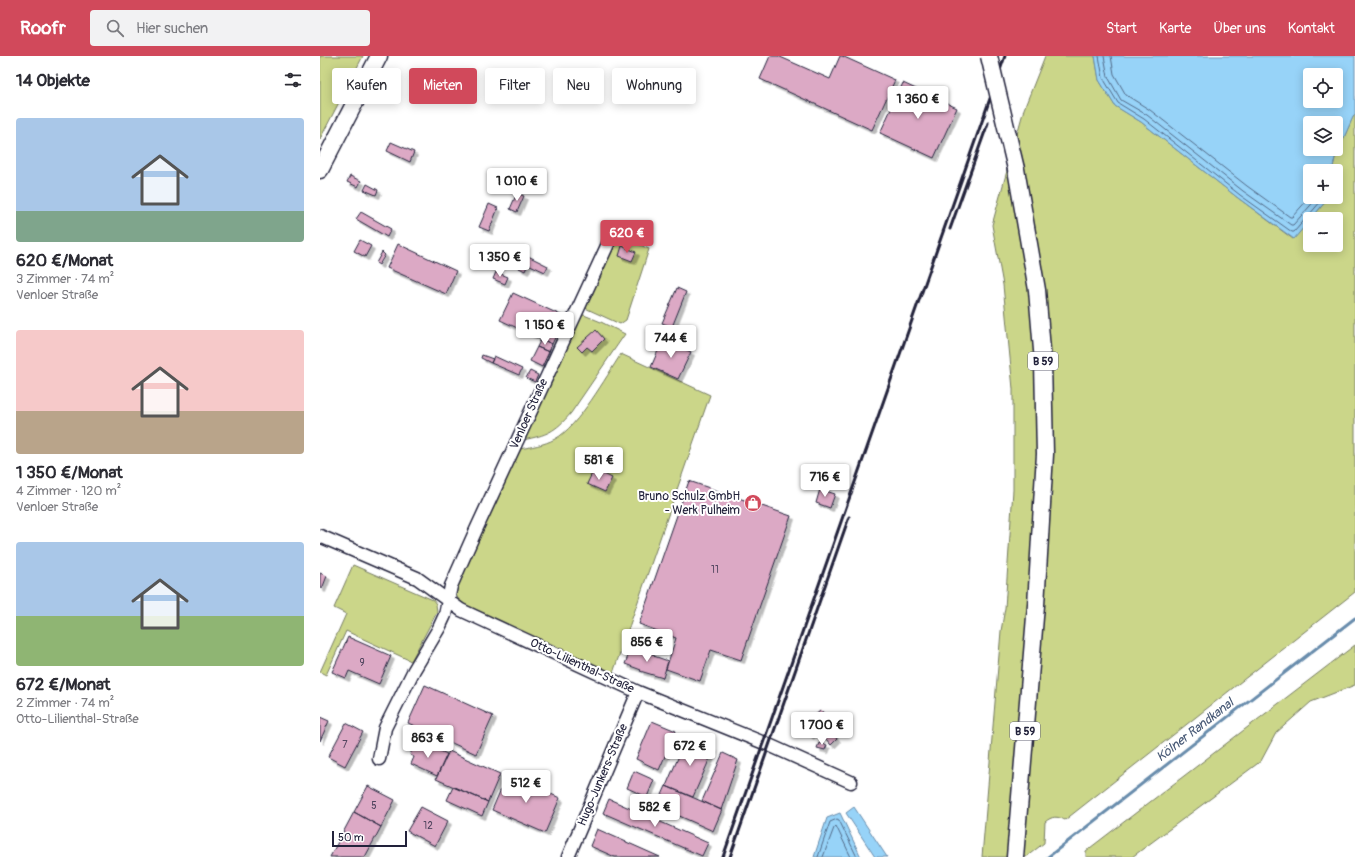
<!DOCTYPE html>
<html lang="de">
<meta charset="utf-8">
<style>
body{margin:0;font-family:Pangolin,sans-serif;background:#f2f2f3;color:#2b2b33;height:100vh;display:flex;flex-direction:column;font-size:15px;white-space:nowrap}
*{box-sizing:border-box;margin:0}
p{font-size:13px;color:#7c7c81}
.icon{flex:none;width:22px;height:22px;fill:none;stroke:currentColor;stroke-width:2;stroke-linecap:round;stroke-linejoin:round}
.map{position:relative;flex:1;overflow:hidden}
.drawer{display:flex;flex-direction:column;background:#fff;width:320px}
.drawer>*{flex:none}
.guide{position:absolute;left:12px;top:12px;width:380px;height:36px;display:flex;gap:8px}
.fabs{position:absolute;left:983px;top:12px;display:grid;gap:8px}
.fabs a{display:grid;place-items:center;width:40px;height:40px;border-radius:4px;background:#fff;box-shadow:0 2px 10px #0003;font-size:20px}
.scale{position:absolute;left:12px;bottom:10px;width:75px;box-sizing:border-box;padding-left:4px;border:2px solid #22223b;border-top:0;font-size:11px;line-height:14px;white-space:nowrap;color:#22223b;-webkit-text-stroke:3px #fff;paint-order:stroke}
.price{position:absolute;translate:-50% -34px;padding:0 9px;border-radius:4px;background:#fff;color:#222;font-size:13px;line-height:26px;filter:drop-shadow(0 1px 2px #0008)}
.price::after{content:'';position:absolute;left:50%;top:24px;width:12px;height:9px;margin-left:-6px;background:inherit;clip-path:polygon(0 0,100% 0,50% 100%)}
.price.on{background:#d1495b;color:#fff}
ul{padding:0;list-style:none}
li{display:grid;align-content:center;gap:8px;height:212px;padding:0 16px}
li span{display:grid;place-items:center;height:124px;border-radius:4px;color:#555}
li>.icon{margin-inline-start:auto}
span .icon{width:72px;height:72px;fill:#fffc;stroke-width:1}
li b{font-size:17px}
h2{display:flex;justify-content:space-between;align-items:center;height:48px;padding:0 16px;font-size:17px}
.pill{padding:0 14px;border-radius:4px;background:#fff;box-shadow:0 2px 10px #0003;font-size:14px;line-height:36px}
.pill.on{background:#d1495b;color:#fff}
header{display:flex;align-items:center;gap:24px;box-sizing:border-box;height:56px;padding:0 20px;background:#d1495b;color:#fff}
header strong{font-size:19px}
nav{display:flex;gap:22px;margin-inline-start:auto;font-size:14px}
.search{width:280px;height:36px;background:#f2f2f3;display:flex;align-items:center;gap:10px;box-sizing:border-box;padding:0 14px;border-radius:4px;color:#7c7c81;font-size:15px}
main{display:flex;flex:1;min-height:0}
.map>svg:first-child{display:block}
</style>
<header>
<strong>Roofr</strong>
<div class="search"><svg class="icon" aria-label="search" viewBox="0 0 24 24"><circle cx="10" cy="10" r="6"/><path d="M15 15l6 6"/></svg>Hier suchen</div>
<nav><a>Start</a><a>Karte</a><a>Über uns</a><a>Kontakt</a></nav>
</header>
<main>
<section class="drawer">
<h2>14 Objekte<svg class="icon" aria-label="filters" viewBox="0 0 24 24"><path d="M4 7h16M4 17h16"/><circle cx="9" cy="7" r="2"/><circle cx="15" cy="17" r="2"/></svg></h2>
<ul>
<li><span style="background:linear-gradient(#a9c7e8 75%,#7fa58c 0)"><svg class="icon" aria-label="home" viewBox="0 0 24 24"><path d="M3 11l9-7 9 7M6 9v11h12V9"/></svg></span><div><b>620 €/Monat</b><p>3 Zimmer · 74 m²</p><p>Venloer Straße</p></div></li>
<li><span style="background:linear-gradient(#f6c9c9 65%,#b9a48a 0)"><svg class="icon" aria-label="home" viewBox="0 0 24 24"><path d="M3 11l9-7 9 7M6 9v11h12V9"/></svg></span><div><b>1 350 €/Monat</b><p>4 Zimmer · 120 m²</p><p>Venloer Straße</p></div></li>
<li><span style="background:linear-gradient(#a9c7e8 60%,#8fb573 0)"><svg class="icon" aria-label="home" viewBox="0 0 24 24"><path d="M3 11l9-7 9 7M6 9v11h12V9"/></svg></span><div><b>672 €/Monat</b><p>2 Zimmer · 74 m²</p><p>Otto-Lilienthal-Straße</p></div></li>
</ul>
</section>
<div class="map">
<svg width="1035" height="801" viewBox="0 0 1035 801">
<defs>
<filter id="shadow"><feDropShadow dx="3.5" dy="3.5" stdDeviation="0" flood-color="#0004"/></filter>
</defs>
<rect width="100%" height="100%" fill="#fff"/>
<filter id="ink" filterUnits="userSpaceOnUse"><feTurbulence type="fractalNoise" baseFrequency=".025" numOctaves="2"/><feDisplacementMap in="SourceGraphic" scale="8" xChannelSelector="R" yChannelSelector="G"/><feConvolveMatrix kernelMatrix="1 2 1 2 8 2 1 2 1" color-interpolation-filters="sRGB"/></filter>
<g filter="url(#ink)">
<path fill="#cbd689" stroke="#767c62" d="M0 0H43L0 83Z
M725 0H775L779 24 795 50 821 66 918 142 973 183 990 164V189H1016V163H991L1006 145 1007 141H1016V115H1012L1015 102 1033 61 1035 59V536L745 764C737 760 732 760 725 766L724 787 706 801H662L681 575 685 552 693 434V333L683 229 672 169 704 53Z
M296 178 329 193 306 264 300 268 265 252Z
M264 259 281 266 305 278 251 357C235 376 227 379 203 384L261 260Z
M301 298 390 339 293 617 151 554 140 546 135 537 199 393C211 391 224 389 235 383 258 371 286 321 301 298Z
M33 509 113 544 116 548 117 556 91 605 26 575 6 619 0 616 26 558 14 552Z
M1035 589V629L991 646 956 677 941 705 812 801H766V795Z"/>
<path fill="#97d3f8" stroke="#688cac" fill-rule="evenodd" d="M775 0H1035V59L1033 61 1015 102 1012 115H990V141H1007L1006 145 974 183 918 142 821 66 795 50 779 24ZM990 19H1016V45H990ZM990 67H1016V93H990Z
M534 751 567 801H555L526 757Z
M520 757 541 801H494L507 762Z"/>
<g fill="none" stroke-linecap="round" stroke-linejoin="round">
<path stroke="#516987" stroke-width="1" d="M779 0 783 22 798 47 824 63 920 139 972 176H974L1002 144 1003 141
M784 0 788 21 801 44 827 59 923 135 971 169H973L998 141
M791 0 794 18 806 39 830 54 927 130 970 161H972L990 141
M498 801 510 766 517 763 519 764 537 801
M503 801 514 772 516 770 517 772 531 801"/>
<path stroke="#688cac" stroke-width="3" d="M728 801 1035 562"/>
</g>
<path fill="#dca9c5" stroke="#22223b" filter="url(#shadow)" d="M450 0H458L510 23 520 0H522L575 24 552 74 440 23Z
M583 27 637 52 614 102 560 77Z
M71 86 94 96 90 106 67 95Z
M30 120 41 125 38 131 27 126Z
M47 128 58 134 56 139 44 134Z
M197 137 204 140 197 156 190 153Z
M169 148 178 152 169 175 159 171Z
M41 156 71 173 67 181 36 163Z
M40 184 51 190 45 201 34 195Z
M78 188 136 215 126 238 67 212Z
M302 190 316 196 312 205 299 200Z
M196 194 228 210 225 216 193 201Z
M62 196 65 199 59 209 56 207Z
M202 205 208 208 205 215 199 212Z
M176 216 188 221 185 228 173 223Z
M357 232 366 236 352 271 342 267Z
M193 237 245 261 232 288 180 264Z
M276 274 284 283 272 295 267 291 262 296 257 291Z
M221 283 232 288 229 296 217 291Z
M343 283 371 296 358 323 331 311Z
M217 291 229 296 222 311 210 305Z
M162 299 173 303 171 307 161 302Z
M174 300 202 313 199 319 171 307Z
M210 315 218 319 215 326 206 322Z
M274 413 292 422 285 436 267 428Z
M369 425 471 460 421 604 391 594 380 625 346 613 356 582 319 568Z
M500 433 515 438 510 452 496 447Z
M0 517 7 520 2 533 0 532Z
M28 581 71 600 59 628 29 615 26 622 12 616Z
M311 592 326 597 327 596 335 599 334 600 348 605 343 622 320 615 321 614 305 608Z
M105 629 173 660 156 698 88 667Z
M501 654 509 664 490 680 482 671Z
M0 661 9 665 0 685Z
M332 665 356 675 339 714 316 703Z
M26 667 43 676 25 710 8 701Z
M507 668 517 683 511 689 499 675Z
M367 681 394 693 373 741 346 730Z
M101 686 127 698 117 720 91 708 94 701 90 699 93 691 98 693Z
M499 687 507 689 505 694 497 692Z
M129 695 180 718 168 746 116 723Z
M403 697 418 704 401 754 382 745Z
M314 715 334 724 327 741 307 732Z
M187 719 240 742 225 777 172 754Z
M48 730 75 744 61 771 34 756Z
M346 730 402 754 393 775 337 750Z
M133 731 168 746 162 760 127 744Z
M289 743 388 787 382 800 283 757Z
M101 751 128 765 115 790 87 775Z
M34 756 61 771 45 801H10Z
M277 773 340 801H295L270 790Z"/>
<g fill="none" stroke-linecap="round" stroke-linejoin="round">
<g stroke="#22223b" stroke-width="15">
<path id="minor" d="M0 480 97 522 141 554 318 636 449 689 531 726
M59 703 65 672 94 614 119 572 125 559 131 530 155 476 294 175
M248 801 318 636"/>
</g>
<g stroke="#22223b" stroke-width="19">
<path id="major" d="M0 114 59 0
M695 801 716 549 725 398 723 306 717 234 696 113"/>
</g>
<use href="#minor" stroke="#fff" stroke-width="12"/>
<use href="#major" stroke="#fff" stroke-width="16"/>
<path stroke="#22223b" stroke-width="3" d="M630 173 668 67
M403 801 685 0
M410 801 529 461"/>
<g stroke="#22223b" stroke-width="19" stroke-linecap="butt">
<path id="major-bridge" d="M669 0 696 113"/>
</g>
<use href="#major-bridge" stroke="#fff" stroke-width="16"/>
</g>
</g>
<defs>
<g id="shop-disc" transform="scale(0.9)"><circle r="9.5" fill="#d1495b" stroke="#fff"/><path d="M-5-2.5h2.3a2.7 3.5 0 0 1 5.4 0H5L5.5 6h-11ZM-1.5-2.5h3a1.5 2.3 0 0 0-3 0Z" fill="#fff"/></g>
</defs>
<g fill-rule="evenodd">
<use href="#shop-disc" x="433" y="447"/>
</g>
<g text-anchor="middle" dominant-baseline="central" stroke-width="4" stroke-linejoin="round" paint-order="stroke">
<g font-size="10" fill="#50445e">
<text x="395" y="514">11</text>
<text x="42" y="607">9</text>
<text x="25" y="689">7</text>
<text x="54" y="750">5</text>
<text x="108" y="770">12</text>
</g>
<g fill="#fff" stroke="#646476" stroke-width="1">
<rect x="708" y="296" width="30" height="18" rx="3"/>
<rect x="690" y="666" width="30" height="18" rx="3"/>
</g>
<g font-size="11" font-weight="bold" fill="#22223b">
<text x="723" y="305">B 59</text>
<text x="705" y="675">B 59</text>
</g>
<g font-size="12" fill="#22223b" stroke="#fff">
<text transform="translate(209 358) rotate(-66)">Venloer Straße</text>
<text transform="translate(262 610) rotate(25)">Otto-Lilienthal-Straße</text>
<text transform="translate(283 719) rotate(-67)">Hugo-Junkers-Straße</text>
</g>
<g font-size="12" fill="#22223b" stroke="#fff" text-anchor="end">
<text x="420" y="440">Bruno Schulz GmbH<tspan x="420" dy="14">- Werk Pulheim</tspan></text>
</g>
<g font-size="13" font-style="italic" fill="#455774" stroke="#fff">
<text transform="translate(875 674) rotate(-38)">Kölner Randkanal</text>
</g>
</g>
</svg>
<div class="fabs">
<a><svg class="icon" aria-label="locate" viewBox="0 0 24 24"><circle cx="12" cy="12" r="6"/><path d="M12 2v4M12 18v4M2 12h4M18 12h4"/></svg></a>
<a><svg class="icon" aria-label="layers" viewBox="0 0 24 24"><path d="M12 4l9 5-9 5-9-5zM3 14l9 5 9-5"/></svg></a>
<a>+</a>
<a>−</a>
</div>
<div class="scale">50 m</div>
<b class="price" style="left:598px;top:64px">1 360 €</b>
<b class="price" style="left:197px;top:146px">1 010 €</b>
<b class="price on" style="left:307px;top:198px">620 €</b>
<b class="price" style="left:180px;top:222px">1 350 €</b>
<b class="price" style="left:225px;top:290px">1 150 €</b>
<b class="price" style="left:351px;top:303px">744 €</b>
<b class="price" style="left:279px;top:425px">581 €</b>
<b class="price" style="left:505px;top:442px">716 €</b>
<b class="price" style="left:327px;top:607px">856 €</b>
<b class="price" style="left:502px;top:690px">1 700 €</b>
<b class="price" style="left:108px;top:703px">863 €</b>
<b class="price" style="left:370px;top:711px">672 €</b>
<b class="price" style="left:206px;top:748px">512 €</b>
<b class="price" style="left:335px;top:772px">582 €</b>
<div class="guide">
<a class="pill">Kaufen</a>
<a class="pill on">Mieten</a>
<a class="pill">Filter</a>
<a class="pill">Neu</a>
<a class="pill">Wohnung</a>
</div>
</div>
</main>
